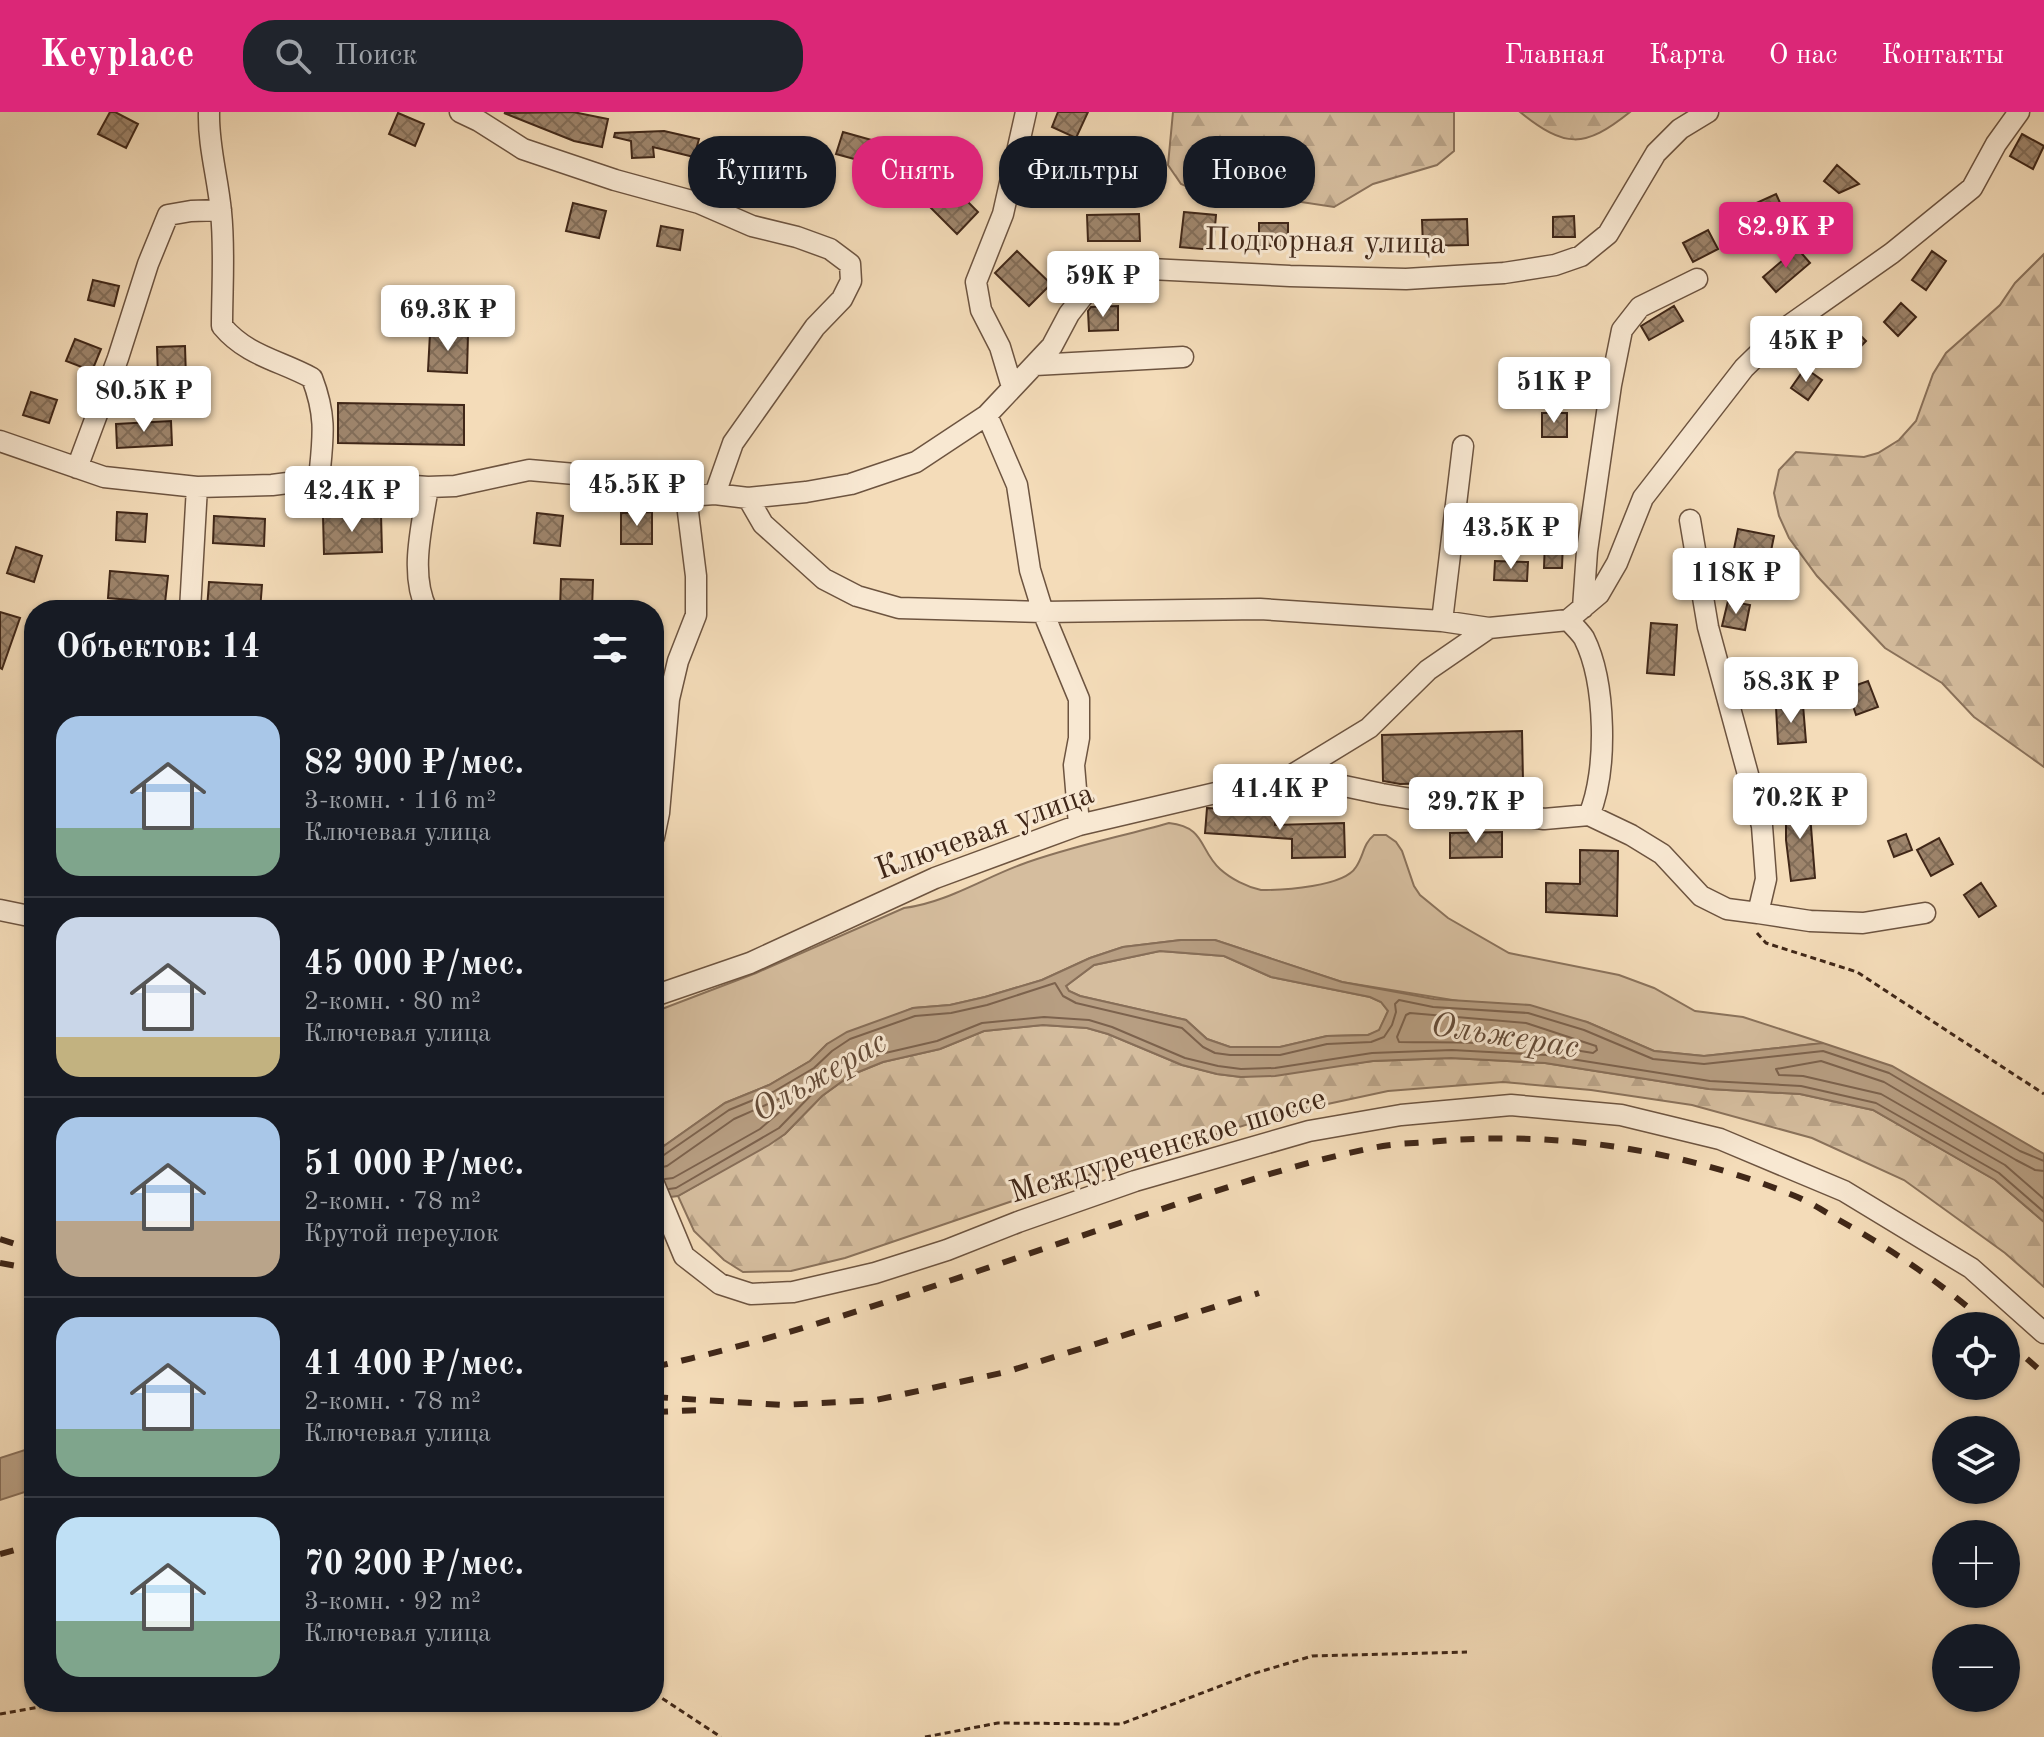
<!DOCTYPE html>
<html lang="ru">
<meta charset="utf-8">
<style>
body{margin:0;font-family:"Old Standard TT",serif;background:#20242c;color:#f1f3f6;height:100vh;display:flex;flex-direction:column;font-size:30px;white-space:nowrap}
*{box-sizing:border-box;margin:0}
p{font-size:26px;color:#9ea1a6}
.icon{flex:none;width:44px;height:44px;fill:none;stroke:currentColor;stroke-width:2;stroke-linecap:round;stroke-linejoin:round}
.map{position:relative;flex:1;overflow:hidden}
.details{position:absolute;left:24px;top:488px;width:640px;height:1112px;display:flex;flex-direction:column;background:#171b24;border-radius:32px;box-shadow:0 2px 6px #0004}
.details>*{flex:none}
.top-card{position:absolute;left:688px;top:24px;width:760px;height:72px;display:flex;gap:16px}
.buttons{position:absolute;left:1932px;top:1200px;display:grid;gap:16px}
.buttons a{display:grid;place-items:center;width:88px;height:88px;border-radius:50%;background:#171b24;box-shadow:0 2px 6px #0004;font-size:40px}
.price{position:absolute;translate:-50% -68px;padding:0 18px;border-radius:8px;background:#fff;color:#222;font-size:26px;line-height:52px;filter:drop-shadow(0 2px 4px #0008)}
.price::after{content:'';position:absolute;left:50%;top:48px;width:24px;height:18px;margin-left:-12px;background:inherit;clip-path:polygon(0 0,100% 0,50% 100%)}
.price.on{background:#db2777;color:#fff}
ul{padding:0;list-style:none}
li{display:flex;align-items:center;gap:24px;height:200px;padding:0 32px}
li+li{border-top:2px solid #363941}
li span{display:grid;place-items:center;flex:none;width:224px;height:160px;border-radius:24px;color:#555}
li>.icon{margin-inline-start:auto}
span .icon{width:96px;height:96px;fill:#fffc;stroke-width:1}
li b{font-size:34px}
h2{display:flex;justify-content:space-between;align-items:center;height:96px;padding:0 32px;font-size:34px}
.tag{padding:0 28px;border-radius:32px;background:#171b24;box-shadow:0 2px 6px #0004;font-size:28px;line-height:72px}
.tag.on{background:#db2777;color:#fff}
header{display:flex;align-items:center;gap:48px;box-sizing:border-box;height:112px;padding:0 40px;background:#db2777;color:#fff}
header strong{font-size:38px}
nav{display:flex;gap:44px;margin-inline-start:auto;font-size:28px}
.search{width:560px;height:72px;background:#20242c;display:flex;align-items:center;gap:20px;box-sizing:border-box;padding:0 28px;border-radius:32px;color:#9ea1a6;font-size:30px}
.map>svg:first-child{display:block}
</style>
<header>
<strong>Keyplace</strong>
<div class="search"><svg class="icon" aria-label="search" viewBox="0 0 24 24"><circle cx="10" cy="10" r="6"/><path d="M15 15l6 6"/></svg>Поиск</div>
<nav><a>Главная</a><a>Карта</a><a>О нас</a><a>Контакты</a></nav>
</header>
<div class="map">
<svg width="2044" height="1625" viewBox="0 0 2044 1625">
<defs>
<pattern id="forest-firs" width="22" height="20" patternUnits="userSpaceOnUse" patternTransform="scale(2)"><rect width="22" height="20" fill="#d5bd9e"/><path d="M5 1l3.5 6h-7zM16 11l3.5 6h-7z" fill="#b8a287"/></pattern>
<pattern id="building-cross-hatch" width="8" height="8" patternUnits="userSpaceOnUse" patternTransform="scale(2)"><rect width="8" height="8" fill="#9e856c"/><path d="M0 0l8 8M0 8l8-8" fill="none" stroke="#826d58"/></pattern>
</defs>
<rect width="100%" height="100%" fill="#f4dcb9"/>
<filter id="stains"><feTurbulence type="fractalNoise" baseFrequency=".0025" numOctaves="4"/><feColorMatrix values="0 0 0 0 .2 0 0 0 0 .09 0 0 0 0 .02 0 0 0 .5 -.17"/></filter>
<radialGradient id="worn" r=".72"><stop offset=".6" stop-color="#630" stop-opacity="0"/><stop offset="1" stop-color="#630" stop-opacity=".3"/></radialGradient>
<path fill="#d5bd9e" stroke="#8a725b" stroke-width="2" d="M1169 711C1206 715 1199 738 1220 757 1231 767 1247 775 1261 778 1283 778 1344 775 1356 755 1364 743 1363 732 1374 723H1386L1396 730 1402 739 1414 774 1420 783 1448 806 1509 841 1619 863 1654 876 1695 899 1743 905 1823 931 1704 944 1654 939 1587 910 1342 870 1215 828H1181L1123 835 1090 846 1042 868 985 885 950 893 913 896 827 932 810 949 769 973 725 991 664 1034 654 1007V900L756 861 904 796C945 791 982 767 1020 753 1068 735 1120 725 1169 711Z
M1160 839 1224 844 1271 865 1370 885 1381 890 1388 899 1379 919 1368 923 1327 924 1280 935H1230L1207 927 1186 908 1080 884 1069 879 1066 874 1094 853Z"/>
<path fill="url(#forest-firs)" stroke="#8a725b" stroke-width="2" d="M1173 0H1454V39L1437 53 1373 72 1334 95 1269 85 1202 81 1181 72 1168 53Z
M1520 0H1630C1584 37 1565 36 1520 0Z
M2044 142V655L1974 605 1942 571 1885 536 1817 464 1789 426 1779 404 1774 381 1779 358 1796 340 1864 345 1878 341 1899 328 1916 309 1933 262 1946 241 2000 193 2015 171Z
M1043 913 1087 916 1108 922 1182 953 1217 962 1241 965 1373 949 1451 946 1545 951 1709 977 1800 982 1873 998 1995 1068 2044 1110V1175L2005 1141 1904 1068 1812 1026 1692 993 1591 978 1503 970 1388 979 1281 1002 1130 1049 845 1146 791 1159 743 1160 724 1148 694 1119 678 1084 785 1022 822 984 851 963 883 950 940 937 984 919Z"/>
<path fill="#b79e82" stroke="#876e58" stroke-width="2" fill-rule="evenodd" d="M1181 828H1215L1342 870 1434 887 1530 893 1587 910 1654 939 1704 944 1823 931 1892 954 2044 1042V1110L1995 1068 1873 998 1800 982 1709 977 1545 951 1451 946 1373 949 1275 964 1241 965 1217 962 1182 953 1108 922 1087 916 1043 913 984 919 940 937 883 950 851 963 822 984 785 1022 769 1033 678 1084 654 1087V1041L725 991 769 973 810 949 827 932 847 920 913 896 950 893 985 885 1042 868 1090 846 1123 835ZM1160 839 1224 844 1271 865 1370 885 1381 890 1388 899 1379 918 1368 923 1327 924 1280 935H1230L1207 927 1186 908 1080 884 1069 879 1066 874 1094 853Z
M34 1335V1377L0 1388V1346Z"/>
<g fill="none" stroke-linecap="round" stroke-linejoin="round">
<path stroke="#7c624d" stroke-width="2" d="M1410 901 1526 911 1596 934 1597 938 1593 941C1527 929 1466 931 1399 930L1397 925 1406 903Z
M654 1047 661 1045 729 998 773 980 814 956 832 939 850 927 915 904 951 901 987 893 1055 871 1063 884 1076 891 1182 916 1203 935 1215 941 1230 943H1280L1327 932 1371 930 1384 925 1392 913 1396 900 1395 892 1399 888 1433 895 1528 901 1584 918 1653 947 1704 952 1823 939 1889 961 2020 1039 2044 1049
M654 1057 667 1054 734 1007 786 984 790 986V991L760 1017 673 1066 665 1067
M2044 1059 2035 1058 2016 1048 1884 970 1821 949 1776 957 1779 963 1803 964 1881 982 2005 1053 2044 1087
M669 1077 676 1076 779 1016 816 978 848 956 881 942 937 929 982 911 1044 905 1089 908 1112 915 1185 946 1218 954 1241 957 1275 956 1372 941 1452 938 1546 943 1710 969 1801 974 1876 991 1999 1061 2044 1100"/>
</g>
<path fill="url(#building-cross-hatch)" stroke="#402718" stroke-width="2" d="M110 0H115L138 12 126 36 98 22Z
M573 0 608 7 602 35 574 29 504 1Z
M1058 0H1088L1076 26 1052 15Z
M398 1 424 12 415 34 389 22Z
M664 19 699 27 694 45 653 35 654 45 632 46 631 29 614 25 615 21Z
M843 20 875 29 869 51 836 42Z
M2022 22 2044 34 2033 57 2010 44Z
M727 42 814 60 808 84 722 64Z
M1044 44 1070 58 1059 78 1033 64Z
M1837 53 1859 72 1839 81 1824 69Z
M952 74 978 100 957 122 930 95Z
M1776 82 1787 106 1764 116 1752 93Z
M573 91 606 99 599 126 566 119Z
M1184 100 1216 103 1213 138 1180 135Z
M1139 102 1140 129H1088L1087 103Z
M1574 104 1575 125H1553V105Z
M1467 107 1468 133 1423 134 1422 108Z
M1259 111H1288V134H1259Z
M661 114 683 118 680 138 657 134Z
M1708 118 1718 137 1693 150 1683 131Z
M1797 136 1810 151 1776 180 1763 165Z
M1017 139 1051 172 1029 194 995 161Z
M1932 139 1946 149 1926 178 1912 168Z
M93 168 119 174 114 194 88 188Z
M1901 191 1916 205 1898 224 1884 210Z
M1118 194V218L1089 219 1088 199 1091 195Z
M1674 194 1683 209 1649 228 1641 214Z
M1848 211 1866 229 1844 252 1825 235Z
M430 221 468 222 467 261 428 259Z
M75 227 101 237 92 259 66 249Z
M185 234 186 266H158L157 235Z
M1805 256 1822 268 1808 288 1791 276Z
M31 280 57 288 49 311 23 303Z
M338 291 464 293V333L338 331Z
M1542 301H1567V325H1542Z
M171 309 172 333 117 336 116 312Z
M117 400 147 402 145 430 116 428Z
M652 400V432H621V401Z
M537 401 563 404 560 434 534 431Z
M381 402 382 440 324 442 323 404Z
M214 404 265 407 264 434 213 431Z
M1738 417 1774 424 1770 444 1734 437Z
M1545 428H1563L1562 456H1544Z
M16 435 42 444 34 470 7 461Z
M1495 449 1528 450 1527 469 1494 468Z
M110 459 168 464 165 491 108 486Z
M561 467 593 468 592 498H560Z
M209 470 262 473 260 498 207 497Z
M1728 489 1750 493 1745 518 1722 514Z
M0 500 20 506 2 557 0 556Z
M1651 511 1677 513 1674 563 1647 561Z
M1868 569 1878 595 1856 603 1850 585 1851 575Z
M1803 593 1806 630 1778 632 1776 595Z
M1522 619 1523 669 1400 672 1383 669 1382 623Z
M1786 689H1809L1815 766 1791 769 1786 728Z
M1207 696 1276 700 1275 713 1344 711 1345 745 1292 746V727L1205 721Z
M1502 720V745L1450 746V721Z
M1906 722 1912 738 1894 745 1888 729Z
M1939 726 1953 752 1931 764 1917 738Z
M1580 738 1618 739 1617 804 1546 800V771L1580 772Z
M1981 771 1996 794 1979 805 1964 783Z"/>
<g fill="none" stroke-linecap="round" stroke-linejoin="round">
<g stroke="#6d5440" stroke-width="23">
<path id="minor" d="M209 0C208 34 218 66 221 100 225 138 222 176 222 214 247 244 279 248 312 266 327 305 323 326 319 367
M460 0 479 9 523 37 615 68 699 91 752 114 797 125 830 137 850 152 851 169 842 187 815 215 733 331 715 382
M1035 253 1183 245
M1012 275 1000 235 981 198 976 170 1003 102 1026 0
M987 303 1017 373 1030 458 1043 500 1079 587V626L1074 653 1079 713
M0 329 104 365 197 375 272 373 319 367 428 375 455 374 529 358 575 362 686 384 696 464V503L678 549 669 587 659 701 654 725
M77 356 118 246 148 152 168 103 191 99 221 98
M686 384 715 382 748 386 806 380 851 372 916 350 987 303 1052 234 1069 202 1090 175 1108 163 1150 157 1290 164 1406 167 1504 161 1555 153 1581 144 1608 122 1656 41 1680 17 1708 0
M748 386 763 412 824 467 857 484 899 496 1043 500 1260 497 1442 509 1489 516
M1583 496 1587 439 1611 273 1622 218 1640 195 1697 167
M190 498 197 375
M427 498C409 462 422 414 428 375
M1568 508C1573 513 1580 520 1584 526 1606 570 1608 659 1589 703
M1442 509 1463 334
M1727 585 1839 578
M1292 663 1382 682 1489 700 1544 707 1589 703 1631 723 1662 742 1701 784 1727 797 1758 801 1766 767 1762 714 1708 515 1690 408
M0 798 34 805
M1758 801 1810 809 1863 811 1925 801
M654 884 750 851 935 766 1079 713 1292 663 1369 616 1428 558 1489 516 1568 508 1599 482 1617 451 1643 386 1744 256 1784 217 1892 141 1972 76 1996 32 2019 0
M654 1072 684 1144 720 1172 751 1182 793 1180 875 1161 947 1138 1018 1110 1135 1069 1309 1019 1401 1003 1511 993 1621 1003 1720 1027 1844 1079 1971 1156 2044 1221"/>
</g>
<path stroke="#402718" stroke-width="3" stroke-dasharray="6 4" stroke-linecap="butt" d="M1757 821 1766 831 1857 860 2044 982
M654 1581 721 1625
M0 1602 67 1590
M925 1625 998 1611 1121 1612 1249 1563 1312 1544 1467 1540"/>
<use href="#minor" stroke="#f8e8d2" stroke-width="20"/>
<path stroke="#402718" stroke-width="6" stroke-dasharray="14 14" stroke-linecap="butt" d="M0 1127 34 1138
M0 1151 34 1157
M2006 1228 2044 1262
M654 1255C821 1218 982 1156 1144 1103 1222 1077 1301 1049 1383 1034 1401 1031 1421 1031 1440 1029 1560 1019 1683 1038 1795 1084 1810 1090 1825 1100 1839 1108 1893 1138 1944 1173 1990 1214
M654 1285 782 1293 876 1288 1006 1260 1259 1181
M654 1300 702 1298
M0 1442 34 1433"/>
</g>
<g text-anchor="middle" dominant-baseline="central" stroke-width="6" stroke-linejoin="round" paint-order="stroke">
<g font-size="32" fill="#402718" stroke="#f8e8d2">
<text transform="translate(1325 131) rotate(1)">Подгорная улица</text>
<text transform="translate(985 721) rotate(-20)">Ключевая улица</text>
<text transform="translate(1168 1035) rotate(-17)">Междуреченское шоссе</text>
</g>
<g font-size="34" font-style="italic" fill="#644b38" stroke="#f8e8d2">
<text transform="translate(1505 925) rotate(9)">Ольжерас</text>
<text transform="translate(820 965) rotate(-30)">Ольжерас</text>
</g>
</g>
<rect width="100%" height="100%" filter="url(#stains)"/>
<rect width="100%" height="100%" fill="url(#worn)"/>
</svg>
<div class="buttons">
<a><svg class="icon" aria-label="locate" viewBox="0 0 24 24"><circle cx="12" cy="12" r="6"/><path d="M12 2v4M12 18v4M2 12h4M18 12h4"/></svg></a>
<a><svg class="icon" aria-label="layers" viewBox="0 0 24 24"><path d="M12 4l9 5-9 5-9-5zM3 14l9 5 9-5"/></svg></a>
<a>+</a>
<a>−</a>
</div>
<b class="price on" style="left:1786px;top:158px">82.9K ₽</b>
<b class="price" style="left:1103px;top:207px">59K ₽</b>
<b class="price" style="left:448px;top:241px">69.3K ₽</b>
<b class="price" style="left:1806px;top:272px">45K ₽</b>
<b class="price" style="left:1554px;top:313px">51K ₽</b>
<b class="price" style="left:144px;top:322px">80.5K ₽</b>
<b class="price" style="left:637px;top:416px">45.5K ₽</b>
<b class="price" style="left:352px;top:422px">42.4K ₽</b>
<b class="price" style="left:1511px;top:459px">43.5K ₽</b>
<b class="price" style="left:1736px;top:504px">118K ₽</b>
<b class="price" style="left:1791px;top:613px">58.3K ₽</b>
<b class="price" style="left:1280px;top:720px">41.4K ₽</b>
<b class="price" style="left:1800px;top:729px">70.2K ₽</b>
<b class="price" style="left:1476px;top:733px">29.7K ₽</b>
<div class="top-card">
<a class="tag">Купить</a>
<a class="tag on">Снять</a>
<a class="tag">Фильтры</a>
<a class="tag">Новое</a>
</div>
<section class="details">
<h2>Объектов: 14<svg class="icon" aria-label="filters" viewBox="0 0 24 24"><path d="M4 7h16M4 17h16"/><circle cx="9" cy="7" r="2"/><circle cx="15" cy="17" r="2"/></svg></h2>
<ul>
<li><span style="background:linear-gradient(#a9c7e8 70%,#7fa58c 0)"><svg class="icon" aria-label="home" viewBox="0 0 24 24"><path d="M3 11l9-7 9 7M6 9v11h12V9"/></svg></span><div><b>82 900 ₽/мес.</b><p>3-комн. · 116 m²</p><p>Ключевая улица</p></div></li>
<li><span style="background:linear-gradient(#c9d6e8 75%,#c2b280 0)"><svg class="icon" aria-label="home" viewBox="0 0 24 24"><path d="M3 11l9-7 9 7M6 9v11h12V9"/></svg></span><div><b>45 000 ₽/мес.</b><p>2-комн. · 80 m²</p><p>Ключевая улица</p></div></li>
<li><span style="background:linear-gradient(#a9c7e8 65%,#b9a48a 0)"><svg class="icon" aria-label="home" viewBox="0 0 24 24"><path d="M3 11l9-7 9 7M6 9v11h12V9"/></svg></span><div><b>51 000 ₽/мес.</b><p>2-комн. · 78 m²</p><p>Крутой переулок</p></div></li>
<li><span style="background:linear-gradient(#a9c7e8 70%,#7fa58c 0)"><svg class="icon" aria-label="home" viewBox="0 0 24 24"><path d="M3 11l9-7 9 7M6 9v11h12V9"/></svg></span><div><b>41 400 ₽/мес.</b><p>2-комн. · 78 m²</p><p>Ключевая улица</p></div></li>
<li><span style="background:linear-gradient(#bfe0f5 65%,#7fa58c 0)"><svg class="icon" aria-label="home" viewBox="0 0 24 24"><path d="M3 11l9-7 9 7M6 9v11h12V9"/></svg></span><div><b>70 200 ₽/мес.</b><p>3-комн. · 92 m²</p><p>Ключевая улица</p></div></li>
</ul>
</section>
</div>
